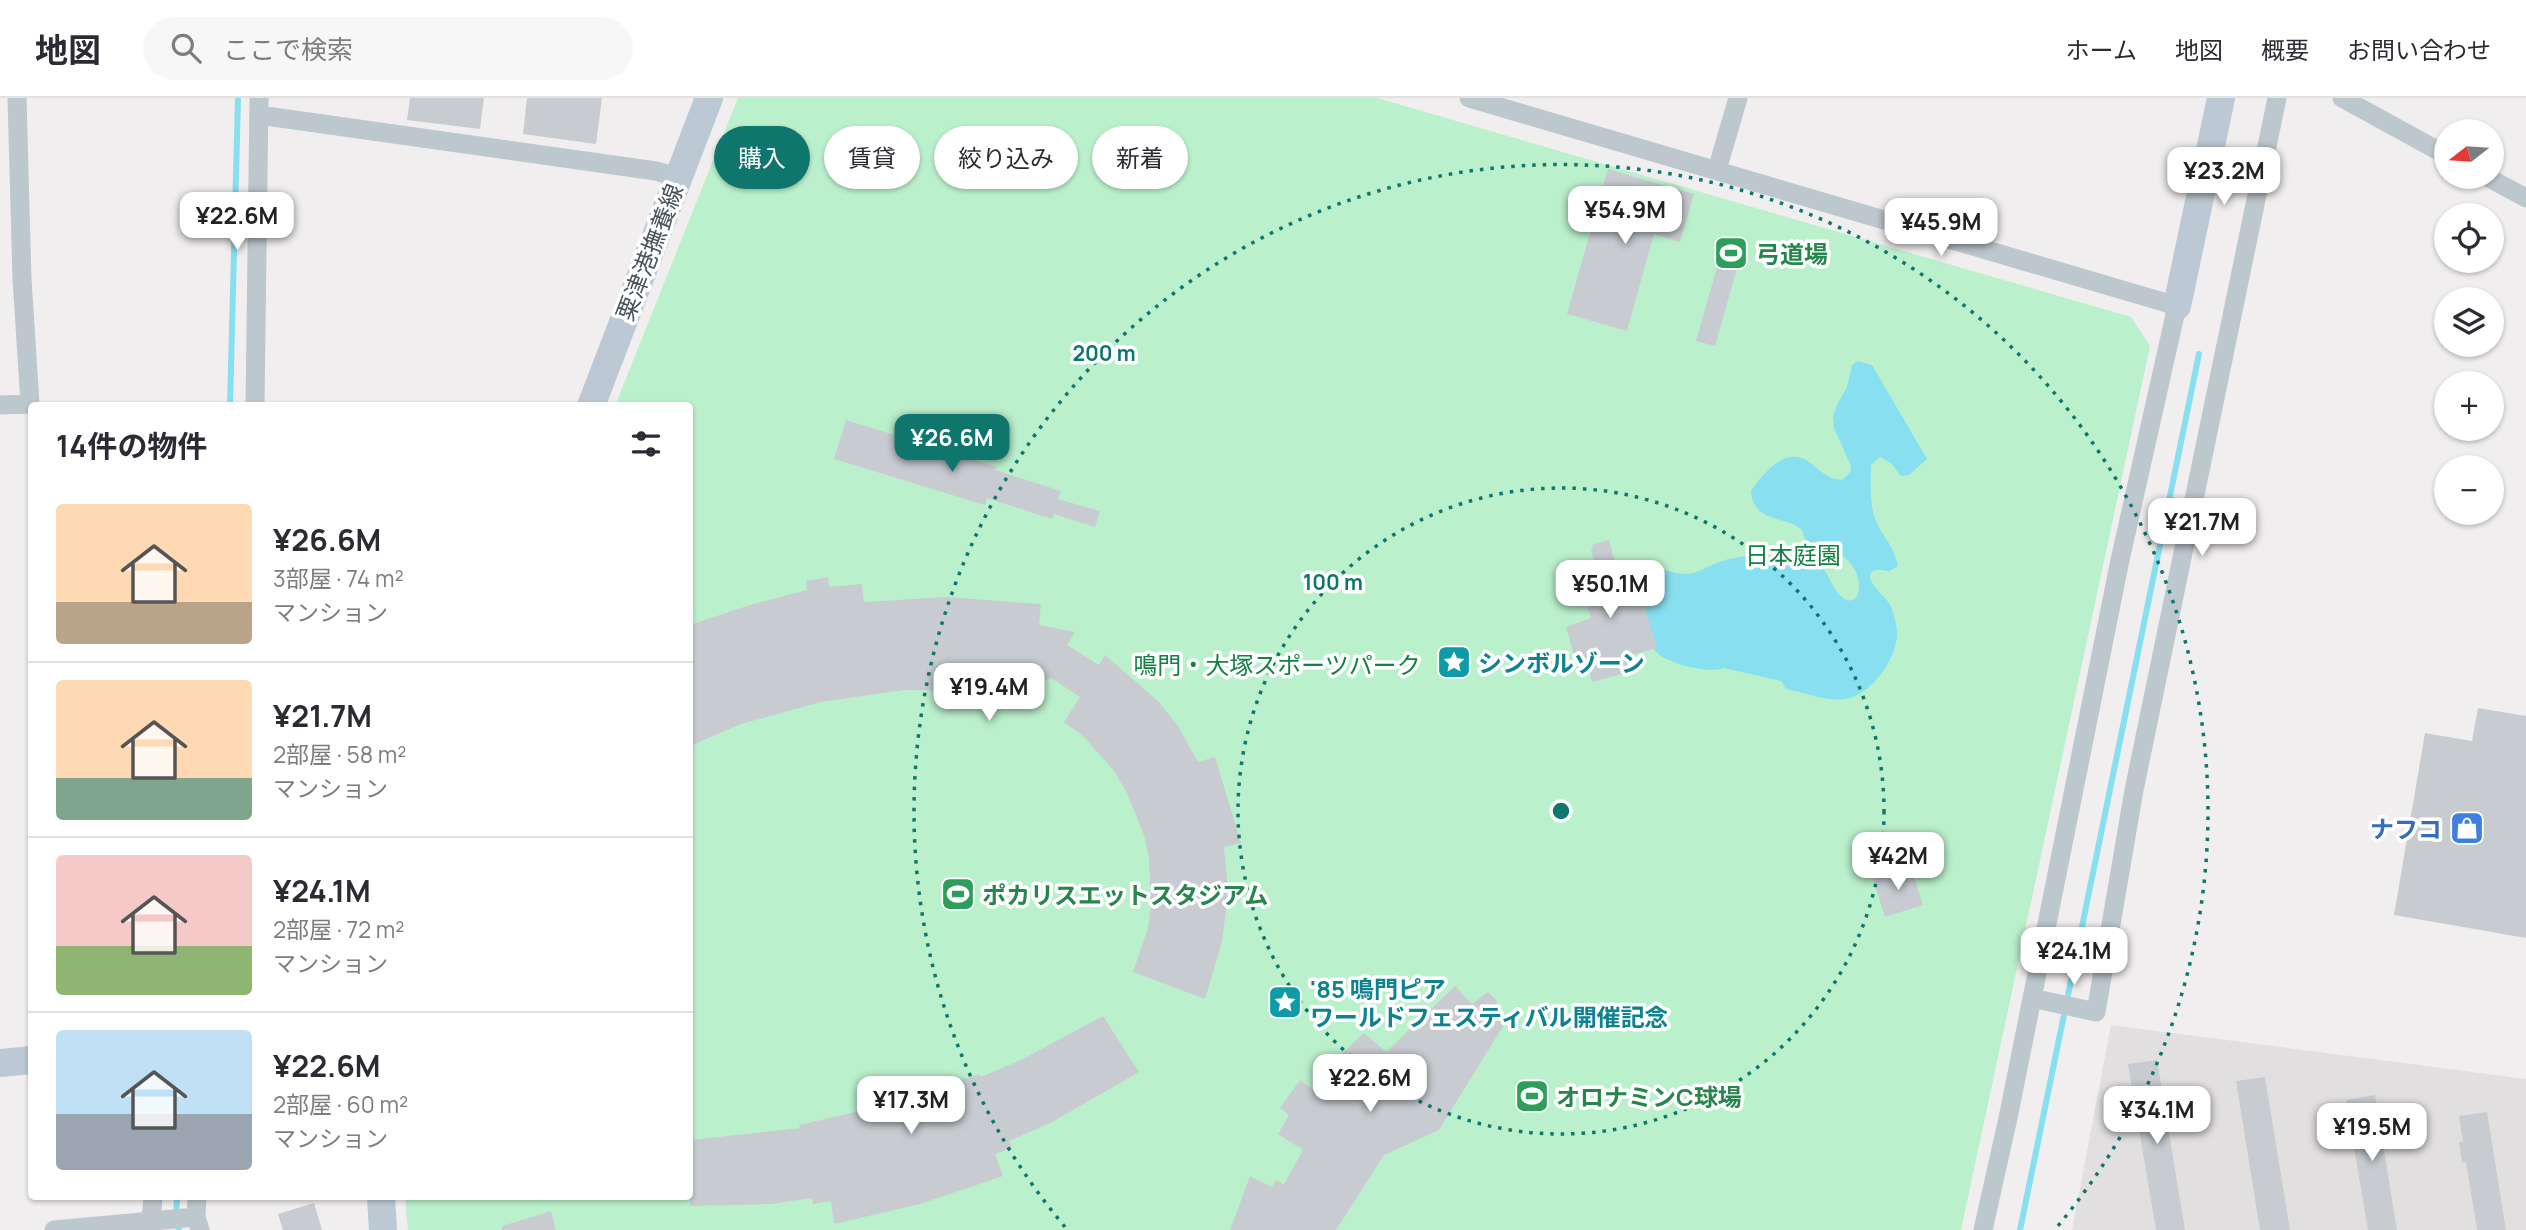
<!DOCTYPE html>
<html lang="ja">
<meta charset="utf-8">
<style>
body{margin:0;font-family:Manrope,"Noto Sans JP",sans-serif;background:#f7f7f7;color:#2b2b33;height:100vh;display:flex;flex-direction:column;font-size:26px;white-space:nowrap}
*{box-sizing:border-box;margin:0}
p{font-size:23px;color:#7c7c81}
.icon{flex:none;width:38px;height:38px;fill:none;stroke:currentColor;stroke-width:2;stroke-linecap:round;stroke-linejoin:round}
.map{position:relative;flex:1;overflow:hidden}
.details{position:absolute;left:28px;top:304px;width:665px;height:798px;display:flex;flex-direction:column;background:#fff;border-radius:7px;box-shadow:0 2px 5px #0004}
.details>*{flex:none}
.guide{position:absolute;left:714px;top:28px;width:665px;height:63px;display:flex;gap:14px}
.needle{width:46px;rotate:253deg}
.tools{position:absolute;left:2434px;top:21px;display:grid;gap:14px}
.tools a{display:grid;place-items:center;width:70px;height:70px;border-radius:50%;background:#fff;box-shadow:0 2px 5px #0004;font-size:35px}
.price{position:absolute;translate:-50% -60px;padding:0 16px;border-radius:14px;background:#fff;color:#222;font-size:23px;line-height:46px;filter:drop-shadow(0 2px 4px #0008)}
.price::after{content:'';position:absolute;left:50%;top:42px;width:21px;height:16px;margin-left:-10px;background:inherit;clip-path:polygon(0 0,100% 0,50% 100%)}
.price.active{background:#0f766e;color:#fff}
ul{padding:0;list-style:none}
li{display:flex;align-items:center;gap:21px;height:175px;padding:0 28px}
li+li{border-top:2px solid #e1e1e2}
li span{display:grid;place-items:center;flex:none;width:196px;height:140px;border-radius:7px;color:#555}
li>.icon{margin-inline-start:auto}
span .icon{width:84px;height:84px;fill:#fffc;stroke-width:1}
li b{font-size:30px}
h2{display:flex;justify-content:space-between;align-items:center;height:84px;padding:0 28px;font-size:30px}
.pill{padding:0 24px;border-radius:32px;background:#fff;box-shadow:0 2px 5px #0004;font-size:24px;line-height:63px}
.pill.active{background:#0f766e;color:#fff}
header{display:flex;align-items:center;gap:42px;box-sizing:border-box;height:98px;padding:0 35px;background:#fff;border-bottom:2px solid #e1e1e2}
header strong{font-size:33px}
nav{display:flex;gap:38px;margin-inline-start:auto;font-size:24px}
.search{width:490px;height:63px;background:#f7f7f7;display:flex;align-items:center;gap:18px;box-sizing:border-box;padding:0 24px;border-radius:38px;color:#7c7c81;font-size:26px}
.map>svg:first-child{display:block}
</style>
<header>
<strong>地図</strong>
<div class="search"><svg class="icon" aria-label="search" viewBox="0 0 24 24"><circle cx="10" cy="10" r="6"/><path d="M15 15l6 6"/></svg>ここで検索</div>
<nav><a>ホーム</a><a>地図</a><a>概要</a><a>お問い合わせ</a></nav>
</header>
<div class="map">
<svg width="2526" height="1132" viewBox="0 0 2526 1132">
<rect width="100%" height="100%" fill="#f1eeef"/>
<path fill="#e2dfe1" d="M2111 927 2526 981V1132H2072Z"/>
<path fill="#bbf0cd" d="M738 0H1377L2131 219 2150 248 1961 1132H408L405 1099H690V308H615Z"/>
<path fill="#87dfef" fill-rule="evenodd" d="M1858 263 1872 267 1927 361 1909 377 1901 378 1891 365 1880 359 1871 367C1871 385 1869 406 1876 423 1883 439 1895 450 1898 468L1889 473C1881 473 1872 468 1870 479 1873 490 1882 496 1889 505 1893 511 1894 519 1896 526 1903 554 1873 597 1845 601 1827 604 1803 594 1786 591L1781 583 1724 570C1709 576 1668 566 1656 554 1650 549 1644 520 1645 511 1645 508 1647 505 1649 501 1642 485 1646 487 1651 473 1665 468 1678 479 1693 475 1707 471 1719 462 1734 460 1743 458 1752 457 1761 457 1781 459 1816 466 1802 432 1784 417 1753 425 1751 393 1763 376 1785 347 1809 364 1820 372 1826 381 1842 382L1850 375 1851 368 1834 330 1833 318 1837 307 1847 289 1852 267ZM1834 453C1873 471 1860 520 1839 496 1832 489 1829 477 1822 469L1824 457Z"/>
<g fill="none" stroke-linecap="round" stroke-linejoin="round">
<path stroke="#87dfef" stroke-width="6" d="M230 308 238 0
M177 1099 176 1122 179 1132
M2020 1132 2199 256"/>
</g>
<path fill="#c8ccd1" d="M410 0H484L480 31 407 22Z
M527 0H602L596 46 523 36Z
M1608 71 1694 96 1680 144 1654 136 1627 233 1567 216Z
M1725 141 1744 146 1715 248 1696 243Z
M846 322 997 369 995 372 1061 393 1058 401 1100 413 1095 429 1054 416 1052 421 987 400 985 407 834 361Z
M1609 442 1619 480 1635 475 1657 550 1625 559 1629 574 1592 584 1588 569 1578 572 1566 529 1591 520 1580 484 1594 479 1590 464 1594 463 1591 452 1593 451 1592 447Z
M828 479 829 489 862 486 864 504 946 499 1041 506 1039 527 1075 534 1067 547 1099 567 1105 557 1158 603 1178 628 1198 664 1215 659 1241 745 1224 749 1227 780 1226 812 1222 844 1205 901 1133 874 1148 830 1151 807 1149 760 1144 737 1126 693 1114 673 1083 638 1064 624 1080 599 1051 580 1030 587 1029 597 987 593 903 592 821 604 741 626 690 648V527L750 507 807 492 806 483Z
M2478 610 2526 618V840L2394 817 2425 635 2472 643Z
M1911 769 1923 807 1885 819 1873 781Z
M1455 888 1472 906 1488 894 1496 902 1505 925 1439 1032 1384 1057 1336 1132H1230L1250 1078 1272 1089 1276 1082 1284 1086 1303 1052 1278 1036 1289 1017 1280 1010 1300 982 1313 992 1333 964 1364 935 1386 954Z
M1103 918 1139 974 1052 1024 1009 1043 1012 1050 995 1056 1003 1078 920 1106 834 1126 831 1103 813 1106 812 1100 771 1106 690 1108V1042L800 1030 799 1027 890 1006 979 976 981 979 1023 961Z
M2157 962 2185 1132H2156L2128 966Z
M2265 979 2290 1132H2260L2236 983Z
M2375 997 2397 1132H2368L2346 1002Z
M2487 1014 2506 1132H2477L2466 1064H2462L2459 1044H2463L2459 1018Z
M314 1105 322 1132H283L278 1116Z
M551 1113 556 1132H502V1128Z"/>
<g fill="none" stroke-linecap="round" stroke-linejoin="round">
<path stroke="#bcc7ce" stroke-width="19" d="M1469 0 2177 208 2120 462 2008 1020 1983 1132
M2342 0 2446 57
M259 17 656 73 677 79
M1717 72 1738 0
M2487 79 2526 100
M0 307 30 306 22 181 17 0
M255 308 259 0
M2032 900 2096 914 2134 692 2277 0
M197 1099 196 1119 200 1132
M54 1132 196 1119
M153 1132 151 1122 153 1099"/>
<path stroke="#bcc8d3" stroke-width="28" d="M2177 208 2221 0
M591 308 709 0
M0 965 32 962
M381 1099 383 1132"/>
</g>
<g fill="none" stroke="#0f766e" stroke-width="3.5" stroke-dasharray="3.5 7">
<circle cx="1561" cy="713" r="323"/>
<path d="M1065 1129A647 647 0 1 1 2057 1129"/>
</g>
<defs>
<g id="stadium-square" transform="scale(1.75)"><rect x="-9" y="-9" width="18" height="18" rx="4" fill="#2e9e5b" stroke="#fff"/><path d="M0-5a6.5 5 0 1 0 0 10a6.5 5 0 1 0 0-10ZM-3.5-1.8h7v3.6h-7Z" fill="#fff"/></g>
<g id="sight-square" transform="scale(1.75)"><rect x="-9" y="-9" width="18" height="18" rx="4" fill="#0f9aa8" stroke="#fff"/><path d="M0-6L1.8-2.2L6-1.7L2.9 1.2L3.7 5.4L0 3.3L-3.7 5.4L-2.9 1.2L-6-1.7L-1.8-2.2Z" fill="#fff"/></g>
<g id="shop-square" transform="scale(1.75)"><rect x="-9" y="-9" width="18" height="18" rx="4" fill="#3f7fe0" stroke="#fff"/><path d="M-5-2.5h2.3a2.7 3.5 0 0 1 5.4 0H5L5.5 6h-11ZM-1.5-2.5h3a1.5 2.3 0 0 0-3 0Z" fill="#fff"/></g>
</defs>
<g fill-rule="evenodd">
<use href="#stadium-square" x="1731" y="155"/>
<use href="#sight-square" x="1454" y="564"/>
<use href="#shop-square" x="2467" y="730"/>
<use href="#stadium-square" x="958" y="796"/>
<use href="#sight-square" x="1285" y="904"/>
<use href="#stadium-square" x="1532" y="998"/>
</g>
<g text-anchor="middle" dominant-baseline="central" stroke-width="7" stroke-linejoin="round" paint-order="stroke">
<g font-size="24" fill="#46535d" stroke="#fff">
<text transform="translate(649 154) rotate(-69)">粟津港撫養線</text>
</g>
<g font-size="24" font-weight="bold" fill="#27864d" stroke="#fff" text-anchor="start">
<text x="1756" y="155">弓道場</text>
<text x="982" y="796">ポカリスエットスタジアム</text>
<text x="1556" y="998">オロナミンC球場</text>
</g>
<g font-size="24" fill="#148144" stroke="#fff">
<text x="1793" y="456">日本庭園</text>
<text x="1277" y="566">鳴門・大塚スポーツパーク</text>
</g>
<g font-size="24" font-weight="bold" fill="#0d838f" stroke="#fff" text-anchor="start">
<text x="1478" y="564">シンボルゾーン</text>
<text x="1310" y="890">'85 鳴門ピア<tspan x="1310" dy="28">ワールドフェスティバル開催記念</tspan></text>
</g>
<g font-size="24" font-weight="bold" fill="#366cbe" stroke="#fff" text-anchor="end">
<text x="2442" y="730">ナフコ</text>
</g>
</g>
<circle cx="1561" cy="713" r="10" fill="#0f766e" stroke="#fff" stroke-width="3.5"/>
<g font-size="21" text-anchor="middle" font-weight="bold" fill="#0f766e" stroke="#fff" stroke-width="7" stroke-linejoin="round" paint-order="stroke">
<text x="1104" y="263">200 m</text>
<text x="1333" y="492">100 m</text>
</g>
</svg>
<div class="tools">
<a><svg class="needle" viewBox="-14 -14 28 28"><path d="M0-13l5 13h-10z" fill="#e53935"/><path d="M0 13l5-13h-10z" fill="#7c7c81"/></svg></a>
<a><svg class="icon" aria-label="locate" viewBox="0 0 24 24"><circle cx="12" cy="12" r="6"/><path d="M12 2v4M12 18v4M2 12h4M18 12h4"/></svg></a>
<a><svg class="icon" aria-label="layers" viewBox="0 0 24 24"><path d="M12 4l9 5-9 5-9-5zM3 14l9 5 9-5"/></svg></a>
<a>+</a>
<a>−</a>
</div>
<b class="price" style="left:2224px;top:109px">¥23.2M</b>
<b class="price" style="left:1625px;top:148px">¥54.9M</b>
<b class="price" style="left:237px;top:154px">¥22.6M</b>
<b class="price" style="left:1941px;top:160px">¥45.9M</b>
<b class="price active" style="left:952px;top:376px">¥26.6M</b>
<b class="price" style="left:2202px;top:460px">¥21.7M</b>
<b class="price" style="left:1610px;top:522px">¥50.1M</b>
<b class="price" style="left:989px;top:625px">¥19.4M</b>
<b class="price" style="left:1898px;top:794px">¥42M</b>
<b class="price" style="left:2074px;top:889px">¥24.1M</b>
<b class="price" style="left:1370px;top:1016px">¥22.6M</b>
<b class="price" style="left:911px;top:1038px">¥17.3M</b>
<b class="price" style="left:2157px;top:1048px">¥34.1M</b>
<b class="price" style="left:2372px;top:1065px">¥19.5M</b>
<div class="guide">
<a class="pill active">購入</a>
<a class="pill">賃貸</a>
<a class="pill">絞り込み</a>
<a class="pill">新着</a>
</div>
<section class="details">
<h2>14件の物件<svg class="icon" aria-label="filters" viewBox="0 0 24 24"><path d="M4 7h16M4 17h16"/><circle cx="9" cy="7" r="2"/><circle cx="15" cy="17" r="2"/></svg></h2>
<ul>
<li><span style="background:linear-gradient(#ffd9b3 70%,#b9a48a 0)"><svg class="icon" aria-label="home" viewBox="0 0 24 24"><path d="M3 11l9-7 9 7M6 9v11h12V9"/></svg></span><div><b>¥26.6M</b><p>3部屋 · 74 m²</p><p>マンション</p></div></li>
<li><span style="background:linear-gradient(#ffd9b3 70%,#7fa58c 0)"><svg class="icon" aria-label="home" viewBox="0 0 24 24"><path d="M3 11l9-7 9 7M6 9v11h12V9"/></svg></span><div><b>¥21.7M</b><p>2部屋 · 58 m²</p><p>マンション</p></div></li>
<li><span style="background:linear-gradient(#f6c9c9 65%,#8fb573 0)"><svg class="icon" aria-label="home" viewBox="0 0 24 24"><path d="M3 11l9-7 9 7M6 9v11h12V9"/></svg></span><div><b>¥24.1M</b><p>2部屋 · 72 m²</p><p>マンション</p></div></li>
<li><span style="background:linear-gradient(#bfe0f5 60%,#9aa5b1 0)"><svg class="icon" aria-label="home" viewBox="0 0 24 24"><path d="M3 11l9-7 9 7M6 9v11h12V9"/></svg></span><div><b>¥22.6M</b><p>2部屋 · 60 m²</p><p>マンション</p></div></li>
</ul>
</section>
</div>
